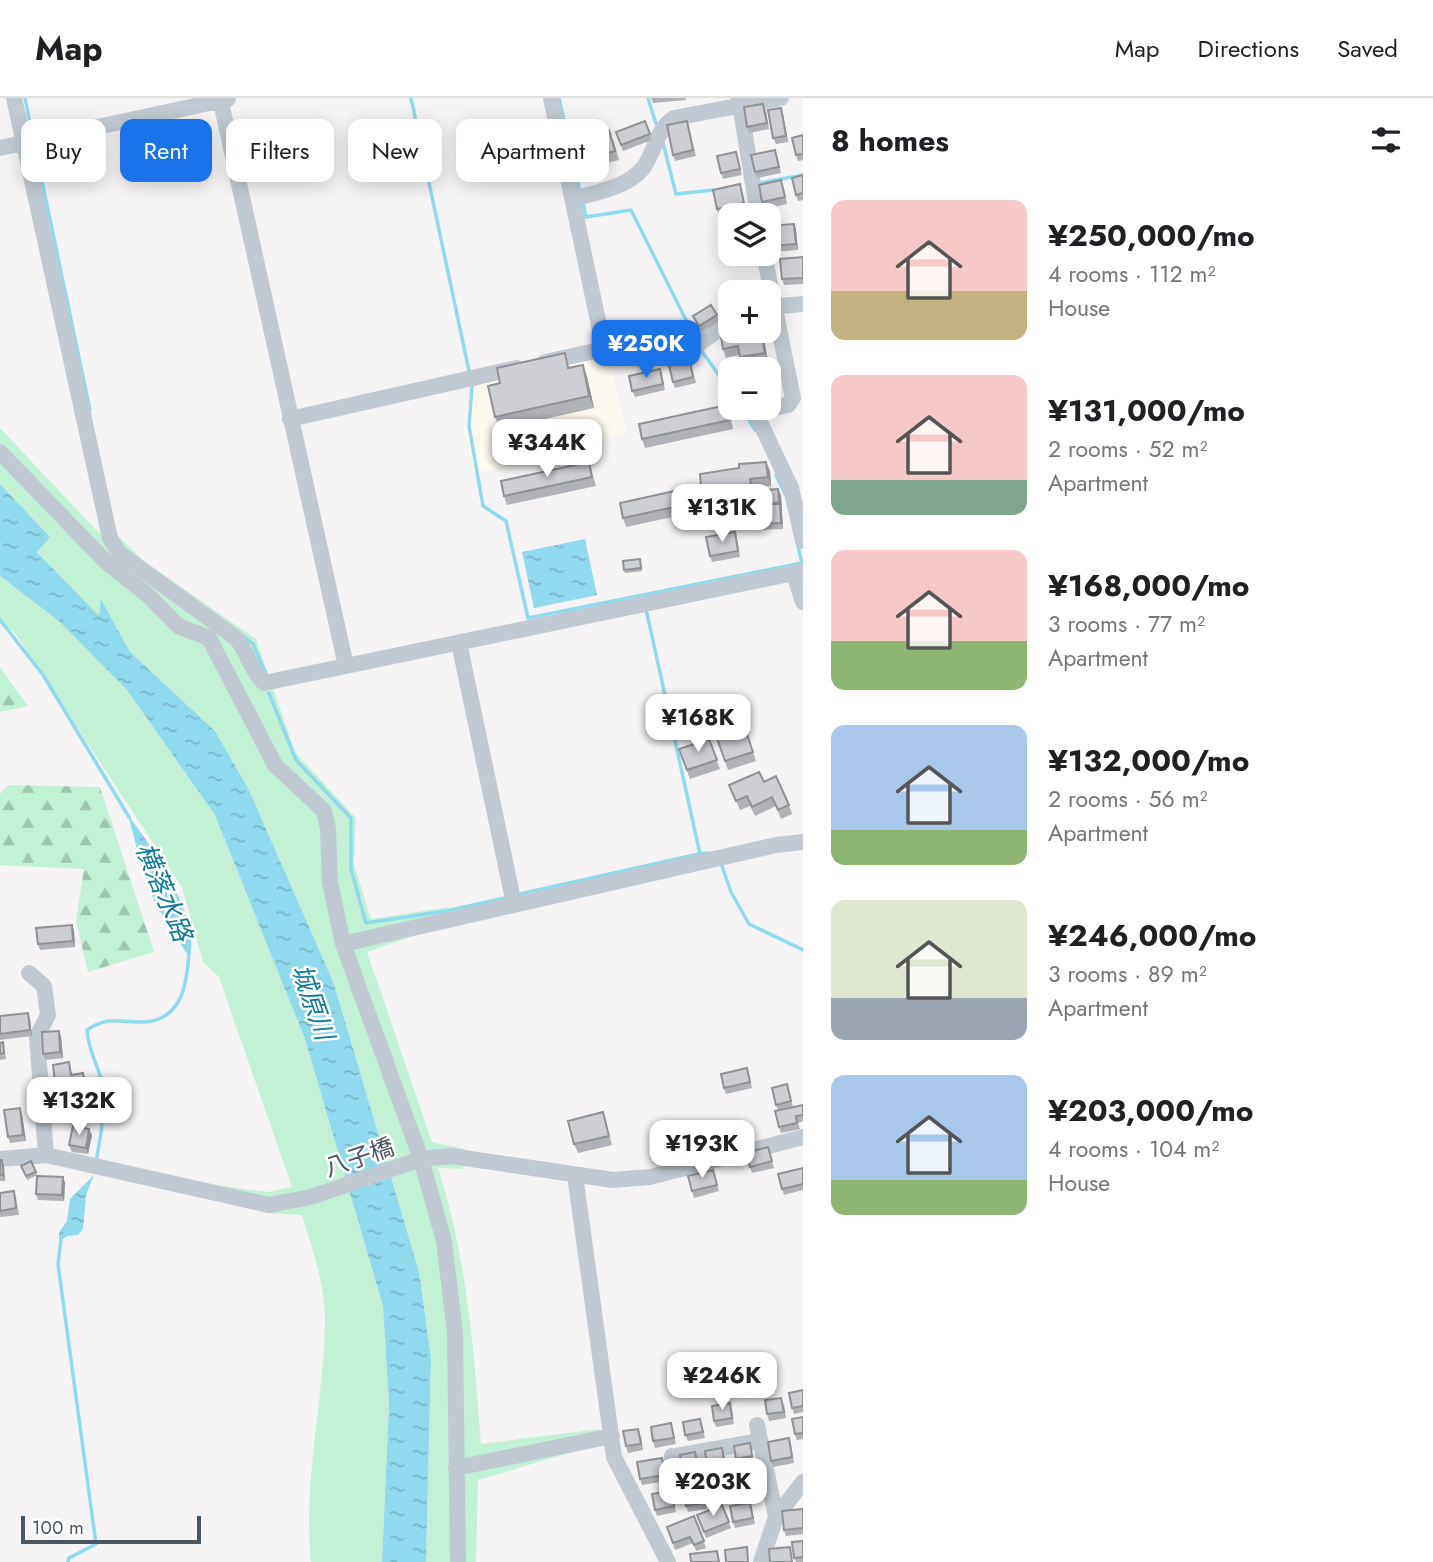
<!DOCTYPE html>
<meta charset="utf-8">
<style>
body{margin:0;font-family:Jost,"Noto Sans JP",sans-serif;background:#f2f2f2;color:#202124;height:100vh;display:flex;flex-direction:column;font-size:26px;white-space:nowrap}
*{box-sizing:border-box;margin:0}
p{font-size:23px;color:#757577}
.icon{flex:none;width:38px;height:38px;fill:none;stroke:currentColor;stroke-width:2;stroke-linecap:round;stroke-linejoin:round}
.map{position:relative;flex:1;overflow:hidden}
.drawer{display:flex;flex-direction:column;background:#fff;width:630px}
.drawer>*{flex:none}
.top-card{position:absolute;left:21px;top:21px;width:665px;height:63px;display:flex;gap:14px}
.fabs{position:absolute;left:718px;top:105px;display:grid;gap:14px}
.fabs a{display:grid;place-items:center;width:63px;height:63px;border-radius:14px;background:#fff;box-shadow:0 4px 18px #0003;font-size:35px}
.scale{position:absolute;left:21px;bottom:18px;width:180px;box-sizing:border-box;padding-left:7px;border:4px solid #4a5661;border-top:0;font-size:19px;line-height:24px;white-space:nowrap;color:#4a5661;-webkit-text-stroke:5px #fff;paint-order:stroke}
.price{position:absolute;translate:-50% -60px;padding:0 16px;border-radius:14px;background:#fff;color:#222;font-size:23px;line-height:46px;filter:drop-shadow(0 2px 4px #0008)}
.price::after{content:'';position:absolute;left:50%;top:42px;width:21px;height:16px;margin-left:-10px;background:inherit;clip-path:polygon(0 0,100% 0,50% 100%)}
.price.on{background:#1a73e8;color:#fff}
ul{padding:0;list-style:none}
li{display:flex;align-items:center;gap:21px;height:175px;padding:0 28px}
li span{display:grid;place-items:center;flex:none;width:196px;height:140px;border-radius:14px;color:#555}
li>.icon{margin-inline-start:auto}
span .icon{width:84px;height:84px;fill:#fffc;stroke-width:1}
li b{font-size:30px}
h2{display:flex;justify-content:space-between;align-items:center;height:84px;padding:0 28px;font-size:30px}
.pill{padding:0 24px;border-radius:14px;background:#fff;box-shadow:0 4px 18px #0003;font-size:24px;line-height:63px}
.pill.on{background:#1a73e8;color:#fff}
header{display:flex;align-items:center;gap:42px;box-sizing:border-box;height:98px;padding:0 35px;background:#fff;border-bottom:2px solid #e0e0e0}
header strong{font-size:33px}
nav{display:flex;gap:38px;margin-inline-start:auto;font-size:24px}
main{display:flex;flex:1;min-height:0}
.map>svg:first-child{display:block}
</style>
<header>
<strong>Map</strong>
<nav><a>Map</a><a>Directions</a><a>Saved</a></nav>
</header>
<main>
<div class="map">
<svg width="803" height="1464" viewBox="0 0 803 1464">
<defs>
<pattern id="forest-firs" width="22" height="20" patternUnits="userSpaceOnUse" patternTransform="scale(1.75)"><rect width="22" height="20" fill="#c3f1d5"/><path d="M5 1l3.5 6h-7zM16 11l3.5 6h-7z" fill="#a0c6b0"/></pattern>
<pattern id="water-ripples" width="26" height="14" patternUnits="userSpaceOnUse" patternTransform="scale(1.75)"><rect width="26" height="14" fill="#90daee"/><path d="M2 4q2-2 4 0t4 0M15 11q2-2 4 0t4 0" fill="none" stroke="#78b4c4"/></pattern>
</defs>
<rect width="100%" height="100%" fill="#f5f3f3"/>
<path fill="#fdf9ef" d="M605 247 627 336 593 343 586 350 473 375 464 333 469 295 467 276Z"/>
<path fill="#c3f1d5" d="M0 330 99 435 119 439 144 463 256 541 295 654 356 720 354 766 371 821 449 809 451 825 367 854 432 1044 465 1051 463 1071 438 1070C467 1160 474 1252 481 1346L600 1331 603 1345 478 1382 476 1464H426L431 1260 419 1174 334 886 249 692 215 633 130 554 102 502 99 519 37 453 50 439 0 386Z
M0 478 59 523 127 592 215 717 305 941 383 1208 389 1307 382 1464H311C303 1382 324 1303 325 1222 325 1186 312 1150 302 1117L266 1115 197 1097 200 1085 268 1094 292 1089 219 879 203 864 182 789 15 535 0 525Z"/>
<path fill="url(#forest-firs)" d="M0 569 28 608 0 614Z
M8 687 100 689 154 854 88 874 76 823 84 771 0 767V696Z"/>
<path fill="url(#water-ripples)" d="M0 386 50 439 37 454 99 518 101 501 130 554 215 633 249 692 334 886 419 1174 431 1260 426 1464H382L389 1307 383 1208 305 941 215 717 127 592 59 523 0 478Z
M585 441 597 497 534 510 522 454Z
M128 717C150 746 203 823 189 859L157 809 144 777Z
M94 1077 86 1097 83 1131 78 1137 67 1138 59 1144V1134L67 1123 70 1101Z"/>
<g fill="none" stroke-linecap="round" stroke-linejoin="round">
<path stroke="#90daee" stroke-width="3.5" d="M25 0 32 35
M411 0 469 273
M559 0 580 94
M648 0 656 26
M663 45 676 96 714 92
M35 50 90 312
M760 85 803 77
M583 105 586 119 631 112 696 242
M701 252 730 293
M472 288 469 328 483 408 506 423 528 520 643 497 644 500
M742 310 755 332
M776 377 785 396
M643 497 802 465 797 444
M646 511 700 756 708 755
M0 522 43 577 129 719
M243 538 253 546 266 576
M269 595 296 662 351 720V771L366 825 446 813 505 800
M721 765 731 794 749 826 803 852
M520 796 699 756
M96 1065C100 1038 108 1007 101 981 96 963 88 951 87 932 110 917 118 925 144 924 183 922 187 884 189 854
M61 1141 58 1166 96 1446 69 1460 68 1464"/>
<path stroke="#c1cad2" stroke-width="16" d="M14 0 110 440 119 455 236 540C246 552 254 577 264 585L803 473
M220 0 346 568
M551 0 604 251
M739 0 758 117
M0 50 228 1
M573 101C597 94 627 90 643 70 656 53 655 32 674 20L781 0
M764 156 793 300 788 307 760 313 758 320 791 390 803 443
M768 209 803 206
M545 264 604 251 624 255 661 248 694 249 730 224
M290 321 517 270
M0 354 106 464 149 498 178 528 209 540 275 667 324 713 328 731 330 784 343 846 421 1061 444 1143 455 1235 458 1464
M794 476 803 504
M459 545 514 806
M343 846 776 747 803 744
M29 875 44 888 48 917 37 939 46 1057
M0 1061 46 1057 269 1107 311 1099 421 1061 451 1058 613 1082 650 1079 803 1039
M575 1077 614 1359 668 1464
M757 1327 776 1419
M672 1358 677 1392 766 1375
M676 1358 760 1343
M456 1370 612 1338
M761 1464 776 1419 803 1384"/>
</g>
<path fill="#b0b2b7" d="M651 0H686V2L653 5Z
M766 12 769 31 749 35 747 29Z
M783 16 788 44 776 46 773 40Z
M645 23 652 42 623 53 616 34Z
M689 29 696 58 675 63 673 57Z
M803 37V62L798 63 796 57Z
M613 41 619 62 588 70 585 61Z
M775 52 781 75 757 80 755 74Z
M738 60 742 77 723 81 721 75Z
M803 77V102L798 103 796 97Z
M740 86 746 111 719 117 717 111Z
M783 88 787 106 765 111 762 104Z
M794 126 796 132 798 152 773 154 771 148Z
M803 159V186L784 187 782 181Z
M717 217 720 223 701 234 693 218Z
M762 233 768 264 743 268 739 257 726 260 723 251Z
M691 265 696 285 675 290 673 284Z
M583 267 587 279 594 310 500 331 495 319 570 270Z
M662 277 665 292 635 299 632 293Z
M730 316 733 331 645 350 642 341Z
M589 364 596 388 507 407 504 398Z
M766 364 770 373 771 388 754 390 755 407H745L742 400 731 401 732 406 724 407 722 402 704 399 701 389 739 370Z
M684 391 691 415 626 429 623 420Z
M781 397 783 431 753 432 751 426Z
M735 434 737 440 740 459 712 464 710 458Z
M641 464 642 473 625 475 624 472Z
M745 630 756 663 728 672 717 640Z
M709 641 720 671 690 681 679 651Z
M764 684 789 707 792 716 781 721 776 708 755 718 750 708 740 712 729 687Z
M72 827 74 833 75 849 40 852 38 846Z
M0 918 30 921 32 938 0 942Z
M61 939 63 960 45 962 43 956Z
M3 944 6 961 0 962V945Z
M72 974 73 977 83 975 87 984 90 1005 61 1009 57 1000Z
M749 976 752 990 726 996 724 990Z
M787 986 793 1009 803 1007V1023L798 1025 800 1031 781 1035 779 1029 778 1013 776 1007Z
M20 1010 22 1016 26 1043 10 1045 8 1039Z
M603 1014 612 1047 578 1055 574 1046Z
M92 1037 88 1056 72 1054 69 1047Z
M768 1049 774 1070 752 1075 750 1069Z
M0 1062 4 1068 5 1083H0Z
M31 1063 37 1077 27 1082 21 1068Z
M803 1070V1092L784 1097 782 1091Z
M713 1072 719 1093 694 1100 692 1093Z
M63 1079 65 1085 64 1103 38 1102 36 1096Z
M14 1093 16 1099 19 1117 0 1119V1095Z
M803 1292V1314L794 1316 792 1310Z
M784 1306 786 1320 769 1323 767 1316Z
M732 1311 734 1326 716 1329 714 1323Z
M803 1319V1341L797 1342 795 1336Z
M700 1321 705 1340 688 1343 685 1337Z
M671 1325 676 1346 655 1350 653 1343Z
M641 1337 643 1352 628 1355 626 1348Z
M750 1345 754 1364 738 1367 736 1361Z
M791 1346 794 1365 773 1369 771 1363Z
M722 1350 727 1369 709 1372 707 1366Z
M662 1360 664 1366 667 1383 642 1387 640 1381Z
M698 1360 700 1374 684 1376 682 1370Z
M755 1377 760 1400 740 1403 738 1397Z
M701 1388 707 1411 688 1414 686 1408Z
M732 1388 735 1404 714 1407 712 1401Z
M673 1399 676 1414 657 1418 655 1412Z
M750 1405 755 1426 735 1430 733 1424Z
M722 1407 731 1430 706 1440 697 1417Z
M803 1411V1436L786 1438 784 1432Z
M694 1418 706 1450 696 1453 693 1445 675 1452 667 1429Z
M803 1443V1464H796L794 1460Z"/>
<path fill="#909195" d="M781 10 783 16 788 44 786 38Z
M794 126 796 132 798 152 796 146Z
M761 233H762L763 235 768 264 765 255Z
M583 267 587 279 594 310 589 298Z
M766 364 770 373 771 388 768 379Z
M750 381 754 390 755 407 752 397Z
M778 391 781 397 783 431 781 425Z
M72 827 74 833 75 849 73 843Z
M28 915 30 921 32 938 30 932Z
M59 933 61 939 63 960 60 954Z
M83 975 87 984 90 1005 86 996Z
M20 1010 22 1016 26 1043 23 1037Z
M89 1031 92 1037 88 1056 86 1050Z
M2 1062 4 1068 5 1083 3 1077Z
M63 1079 65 1085 64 1103 62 1097Z"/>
<path fill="#cdcfd5" stroke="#909195" stroke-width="2" d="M763 6 767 25 747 29 744 9Z
M781 10 786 38 773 40 768 12Z
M645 23 650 36 621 47 616 34Z
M687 23 693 52 673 57 667 27Z
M609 32 615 53 585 61 579 40Z
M803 37V56L796 57 792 40Z
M775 52 779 69 755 74 751 57Z
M736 54 740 71 721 75 717 58Z
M803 77V95L796 97 792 80Z
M781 82 785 99 762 104 759 87Z
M740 86 744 105 717 111 713 92Z
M794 126 796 146 771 148 769 128Z
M803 159V180L782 181 780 161Z
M711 207 717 217 699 228 693 218Z
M730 231V233H761L765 255 740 259 738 248 723 251 720 233Z
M565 255 568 270 583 267 589 298 495 319 488 288 500 285 497 270Z
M689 259 693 279 673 284 668 263Z
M660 271 663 286 632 293 629 278Z
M727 307 730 322 642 341 639 326Z
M589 364 592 379 504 398 501 383Z
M766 364 768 379 750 381 752 397 742 398 741 391 728 392V397L720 398V393L701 389 700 376 739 370V366Z
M684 391 688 406 623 420 620 405Z
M778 391 779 404 772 406H780L781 425 751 426 750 407H766L765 392Z
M735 434 738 453 710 458 706 439Z
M640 461 641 470 624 472 623 463Z
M745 630 753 654 725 663 717 640Z
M709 641 717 662 687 672 679 651Z
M759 674 764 684 776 678 789 707 778 712 772 699 752 709 747 698 736 703 729 687Z
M72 827 73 843 38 846 36 830Z
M28 915 30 932 0 936V918Z
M59 933 60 954 43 956 42 934Z
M3 944 4 955 0 956V945Z
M69 964 71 977 83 975 86 996 57 1000 53 967Z
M747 970 750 984 724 990 721 976Z
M787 986 791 1003 776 1007 772 990Z
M803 1007V1017L796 1018 797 1025 779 1029 775 1013Z
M20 1010 23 1037 8 1039 4 1012Z
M603 1014 609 1038 574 1046 568 1023Z
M73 1028 89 1031 86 1050 69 1047Z
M768 1049 772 1063 750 1069 746 1055Z
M0 1062H2L3 1077H0Z
M31 1063 36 1074 26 1078 21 1068Z
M803 1070V1086L782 1091 778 1076Z
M713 1072 717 1087 692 1093 688 1078Z
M37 1078 63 1079 62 1097 36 1096Z
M14 1093 16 1110 0 1113V1095Z
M803 1292V1308L792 1310 789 1295Z
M781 1300 784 1314 767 1316 765 1302Z
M730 1305 732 1320 714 1323 712 1308Z
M803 1319V1335L795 1336 792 1321Z
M700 1321 703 1334 685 1337 683 1324Z
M671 1325 674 1340 653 1343 651 1329Z
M638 1331 641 1346 626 1348 623 1333Z
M789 1340 792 1359 771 1363 768 1344Z
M750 1345 752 1358 736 1361 734 1348Z
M722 1350 724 1363 707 1366 705 1353Z
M695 1354 698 1368 682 1370 680 1357Z
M662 1360 665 1377 640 1381 637 1364Z
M755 1377 758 1393 738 1397 735 1381Z
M730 1382 732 1397 712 1401 709 1386Z
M701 1388 704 1405 686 1408 683 1391Z
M671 1393 674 1408 655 1412 652 1396Z
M750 1405 753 1420 733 1424 730 1408Z
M722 1407 729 1424 704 1434 697 1417Z
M803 1411V1430L784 1432 782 1413Z
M694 1418 704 1443 694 1447 690 1439 673 1445 667 1429Z
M803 1443V1459L794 1460 792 1444Z
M747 1449 748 1464H726L725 1452Z
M790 1449 792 1464H770L769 1451Z
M717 1453 719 1464H691L690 1456Z"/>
<g text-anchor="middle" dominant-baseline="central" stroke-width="5" stroke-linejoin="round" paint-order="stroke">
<g font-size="24" fill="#4a5661" stroke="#fff">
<text transform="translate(359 1059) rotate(-19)">八子橋</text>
</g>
<g font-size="26" font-style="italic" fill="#0c7c9b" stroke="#fff">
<text transform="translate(164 794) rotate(67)">横落水路</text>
<text transform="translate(313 904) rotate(71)">城原川</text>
</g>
</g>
</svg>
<div class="fabs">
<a><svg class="icon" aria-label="layers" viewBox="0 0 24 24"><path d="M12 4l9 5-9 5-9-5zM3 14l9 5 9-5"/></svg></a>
<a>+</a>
<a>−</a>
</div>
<div class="scale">100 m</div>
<b class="price on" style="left:646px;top:282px">¥250K</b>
<b class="price" style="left:547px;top:381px">¥344K</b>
<b class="price" style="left:722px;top:446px">¥131K</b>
<b class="price" style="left:698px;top:656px">¥168K</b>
<b class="price" style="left:79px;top:1039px">¥132K</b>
<b class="price" style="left:702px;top:1082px">¥193K</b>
<b class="price" style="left:722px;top:1314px">¥246K</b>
<b class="price" style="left:713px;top:1420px">¥203K</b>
<div class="top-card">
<a class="pill">Buy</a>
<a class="pill on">Rent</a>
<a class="pill">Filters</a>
<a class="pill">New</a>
<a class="pill">Apartment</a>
</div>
</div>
<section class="drawer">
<h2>8 homes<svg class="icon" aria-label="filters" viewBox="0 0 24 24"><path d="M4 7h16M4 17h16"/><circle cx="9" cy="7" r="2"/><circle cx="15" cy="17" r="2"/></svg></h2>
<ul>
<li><span style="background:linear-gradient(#f6c9c9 65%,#c2b280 0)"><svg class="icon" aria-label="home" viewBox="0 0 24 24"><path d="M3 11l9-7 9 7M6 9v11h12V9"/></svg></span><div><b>¥250,000/mo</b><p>4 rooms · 112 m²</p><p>House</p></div></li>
<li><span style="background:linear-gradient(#f6c9c9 75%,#7fa58c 0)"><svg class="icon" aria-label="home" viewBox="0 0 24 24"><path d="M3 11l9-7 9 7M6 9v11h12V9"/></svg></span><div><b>¥131,000/mo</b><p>2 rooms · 52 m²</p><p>Apartment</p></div></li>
<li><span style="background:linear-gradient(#f6c9c9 65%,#8fb573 0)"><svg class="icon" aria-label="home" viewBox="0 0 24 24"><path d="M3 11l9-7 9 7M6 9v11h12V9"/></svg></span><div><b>¥168,000/mo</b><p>3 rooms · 77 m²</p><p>Apartment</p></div></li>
<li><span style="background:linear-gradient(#a9c7e8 75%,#8fb573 0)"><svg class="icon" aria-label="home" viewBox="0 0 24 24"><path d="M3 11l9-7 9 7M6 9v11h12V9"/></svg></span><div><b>¥132,000/mo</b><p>2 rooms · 56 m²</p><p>Apartment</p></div></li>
<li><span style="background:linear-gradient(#dfe7d0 70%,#9aa5b1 0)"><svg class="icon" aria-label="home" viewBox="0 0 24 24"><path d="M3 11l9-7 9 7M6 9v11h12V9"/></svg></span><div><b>¥246,000/mo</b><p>3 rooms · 89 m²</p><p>Apartment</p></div></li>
<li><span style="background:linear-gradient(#a9c7e8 75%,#8fb573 0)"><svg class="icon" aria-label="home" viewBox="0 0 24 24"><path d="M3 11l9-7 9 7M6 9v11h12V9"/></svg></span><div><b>¥203,000/mo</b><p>4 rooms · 104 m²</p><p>House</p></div></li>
</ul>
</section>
</main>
